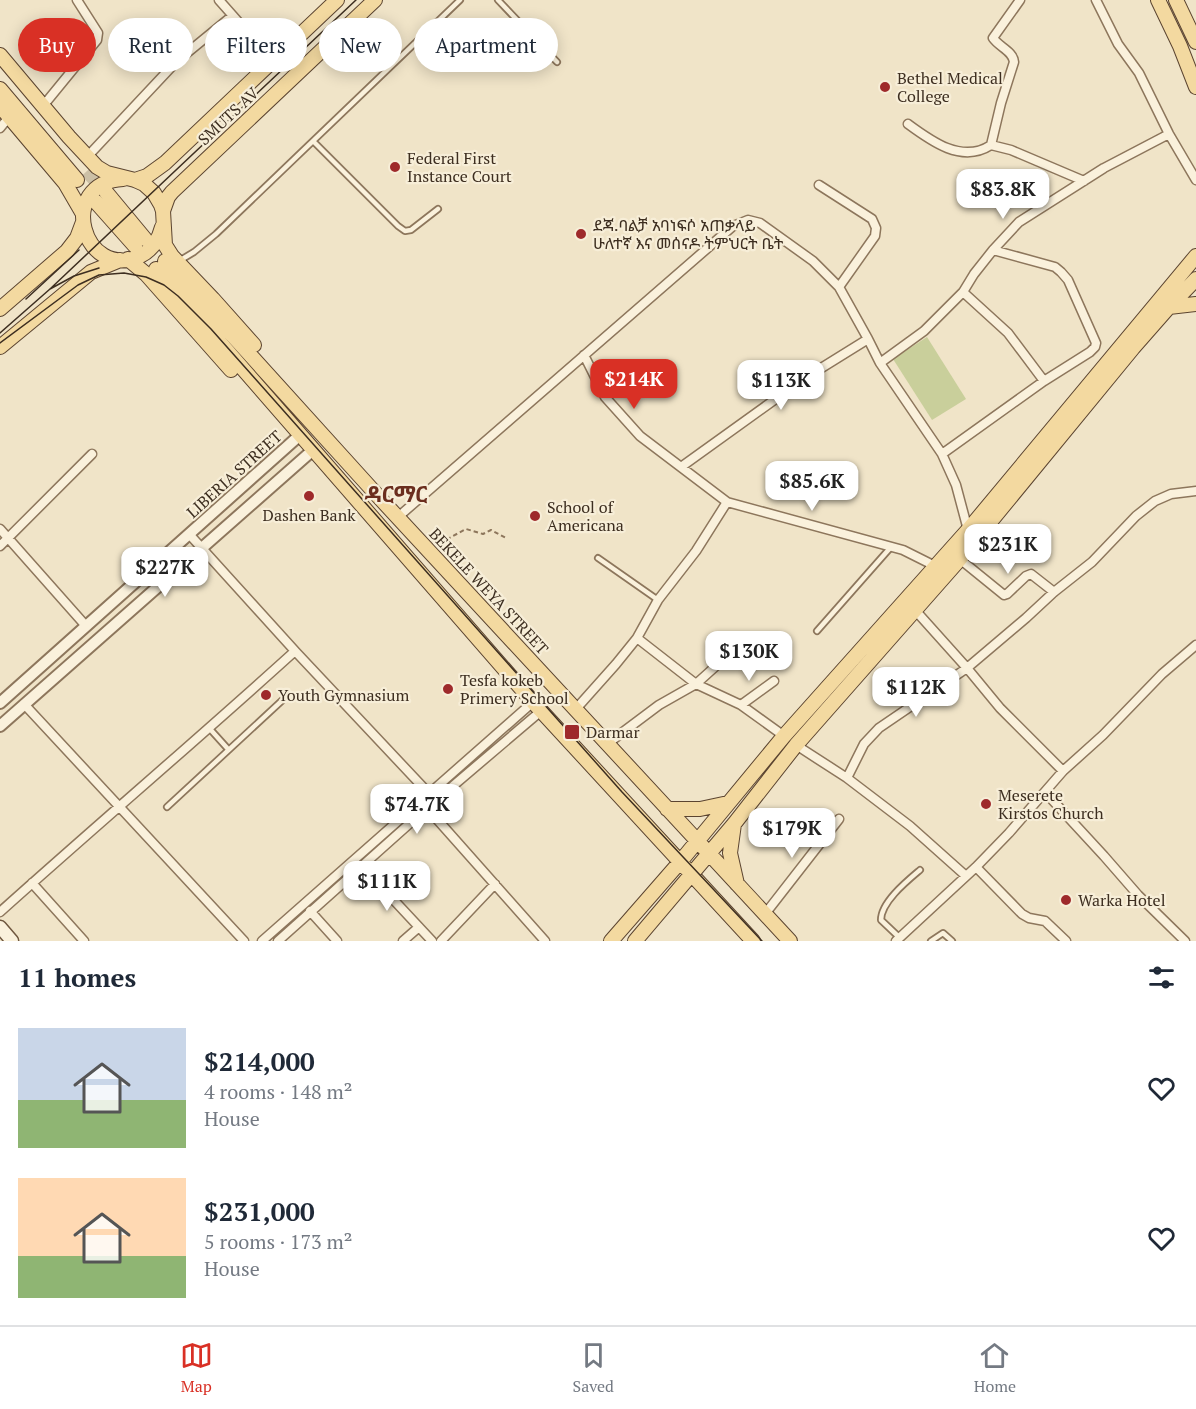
<!DOCTYPE html>
<meta charset="utf-8">
<style>
body{margin:0;font-family:"PT Serif","Noto Sans Ethiopic",serif;background:#f2f2f3;color:#1f2937;height:100vh;display:flex;flex-direction:column;font-size:22px;white-space:nowrap}
*{box-sizing:border-box;margin:0}
p{font-size:20px;color:#747a83}
.icon{flex:none;width:33px;height:33px;fill:none;stroke:currentColor;stroke-width:2;stroke-linecap:round;stroke-linejoin:round}
.map{position:relative;height:941px;overflow:hidden}
.side{display:flex;flex-direction:column;background:#fff;flex:1}
.side>*{flex:none}
.guide{position:absolute;left:18px;top:18px;width:600px;height:54px;display:flex;gap:12px}
.price{position:absolute;translate:-50% -51px;padding:0 14px;border-radius:12px;background:#fff;color:#222;font-size:20px;line-height:39px;filter:drop-shadow(0 2px 3px #0008)}
.price::after{content:'';position:absolute;left:50%;top:36px;width:18px;height:14px;margin-left:-9px;background:inherit;clip-path:polygon(0 0,100% 0,50% 100%)}
.price.on{background:#d93025;color:#fff}
ul{padding:0;list-style:none}
li{display:flex;align-items:center;gap:18px;height:150px;padding:0 18px}
li span{display:grid;place-items:center;flex:none;width:168px;height:120px;border-radius:0px;color:#555}
li>.icon{margin-inline-start:auto}
span .icon{width:72px;height:72px;fill:#fffc;stroke-width:1}
li b{font-size:26px}
h2{display:flex;justify-content:space-between;align-items:center;height:72px;padding:0 18px;font-size:26px}
.pill{padding:0 21px;border-radius:27px;background:#fff;box-shadow:0 3px 15px #0003;font-size:21px;line-height:54px}
.pill.on{background:#d93025;color:#fff}
.tab-bar{display:flex;justify-content:space-around;align-items:center;height:84px;border-top:2px solid #e0e1e3;background:#fff;font-size:16px;color:#747a83}
.tab-bar a{display:grid;justify-items:center;gap:3px}
.tab-bar .on{color:#d93025}
.map>svg:first-child{display:block}
</style>
<div class="map">
<svg width="1196" height="941" viewBox="0 0 1196 941">
<rect width="100%" height="100%" fill="#f0e4c8"/>
<path fill="#c9cf9b" d="M927 337 966 399 932 420 893 359Z"/>
<g fill="none" stroke-linecap="round" stroke-linejoin="round">
<path stroke="#ccc0a6" stroke-width="14" stroke-dasharray="14 7" stroke-linecap="butt" d="M87 171 106 192"/>
<g stroke="#8d765c" stroke-width="8">
<path id="service" d="M498 0 557 62
M313 141 398 226 405 231 411 230 438 209
M179 261 194 252 216 234 460 0
M598 558 658 600
M817 631 891 547
M210 729 228 749
M167 807 288 695
M900 938 881 920C881 902 907 881 920 870
M931 941 943 933 952 941"/>
</g>
<g stroke="#8d765c" stroke-width="11">
<path id="minor" d="M219 0 273 61
M1096 0 1118 44 1139 73 1169 134 1196 180
M43 106 97 40 98 33 77 0
M908 124C931 141 962 164 991 145L1001 103 1014 62C1013 51 999 47 993 38L1020 0
M0 128 9 117
M991 145 1011 150 1084 181
M87 157 176 62 232 16
M819 185 872 219 876 228 875 236 839 287
M963 292 1008 333 1044 381
M584 355 605 397 640 436 727 502 903 550 935 566
M880 363 924 331 963 292 974 274 993 250 1019 222 1104 168 1169 134
M942 454 1044 381 1090 352 1095 347 1096 343 1068 280 1061 272 1055 267 993 250
M681 467 802 380 868 339
M398 517 733 226 748 220 760 223 813 261 839 287 868 339 880 363 942 454 956 485 968 530 970 532
M0 529 86 626
M189 534 295 651
M0 546 92 454
M956 556 1004 595 1007 594 1026 576 1031 574 1054 592
M637 638 696 684 741 705 784 736
M24 704 244 941
M741 705 774 681
M575 710 616 664 637 638 658 600 696 551 727 502
M607 744 659 705 696 684 737 647
M796 745 847 778 864 744 879 728 967 668 915 610
M1063 771 1000 708 967 668 1026 618 1054 592 1092 562 1136 516 1155 501 1171 494 1196 491
M847 778 910 826 966 876
M1045 792 1104 856 1138 895 1185 941
M427 808 545 941
M362 866 432 941
M976 867 1022 914 1029 918 1045 921 1066 941
M32 883 84 941
M310 911 337 941
M0 912C98 824 198 739 295 651L436 801
M765 914 839 819
M262 941 533 702
M278 941 427 808 541 711
M403 941 419 927
M441 941 495 884
M896 941 976 867 1009 833 1063 771 1103 735 1162 674 1196 645"/>
</g>
<g stroke="#8d765c" stroke-width="14">
<path id="tertiary" d="M0 703 300 435
M0 726 313 450"/>
</g>
<g stroke="#6f573f" stroke-width="15">
<path id="secondary" d="M0 927 12 941"/>
</g>
<g stroke="#5b4430" stroke-width="16">
<path id="primary" d="M1158 0 1180 46 1196 87
M1176 0 1196 42
M0 55 69 137 97 167 107 173 135 180 144 184 154 193 161 205 163 211 165 245 172 256 213 299 254 345
M0 89 77 180
M0 106 65 183 83 214
M123 179C55 183 83 282 140 256 152 250 159 240 162 227
M135 180 147 176 165 163 337 0
M106 192 145 239
M95 201 135 246
M163 211 168 197 172 192 375 0
M128 259 146 274 231 370
M165 261 377 495 790 941
M156 269 533 702 753 941
M1169 307 1196 304
M0 309 67 251 77 238 83 222
M0 347 91 272 120 260
M667 809H700L728 803
M734 824 730 853 737 884
M611 941 680 862 784 736 968 530 1196 256
M635 941 734 824 796 745 959 560 1133 348 1169 307 1196 279"/>
</g>
<path stroke="#8d765c" stroke-width="2" stroke-dasharray="4.5 3" stroke-linecap="butt" d="M440 543 466 529 483 534 491 530 506 538"/>
<use href="#service" stroke="#faf1dc" stroke-width="4.5"/>
<use href="#minor" stroke="#faf1dc" stroke-width="8"/>
<use href="#tertiary" stroke="#faf1dc" stroke-width="10"/>
<use href="#secondary" stroke="#faf1dc" stroke-width="12"/>
<use href="#primary" stroke="#f3d9a0" stroke-width="14"/>
<path stroke="#3d2e20" stroke-width="1.5" d="M50 289 74 276 99 268
M26 299 79 250
M0 333 50 289 356 0
M0 343 78 285 99 275 124 273 146 277 164 285 178 296 211 329 622 792 762 941"/>
</g>
<g fill="#9e2a2b" stroke="#f7eed8" stroke-width="2">
<circle cx="885" cy="87" r="6"/>
<circle cx="395" cy="167" r="6"/>
<circle cx="581" cy="234" r="6"/>
<circle cx="309" cy="496" r="6"/>
<circle cx="535" cy="516" r="6"/>
<circle cx="448" cy="689" r="6"/>
<circle cx="266" cy="695" r="6"/>
<rect x="564" y="724" width="16" height="16" rx="3"/>
<circle cx="986" cy="804" r="6"/>
<circle cx="1066" cy="900" r="6"/>
</g>
<g text-anchor="middle" dominant-baseline="central" stroke-width="4.5" stroke-linejoin="round" paint-order="stroke">
<g font-size="16" fill="#3d2e20" stroke="#f7eed8" text-anchor="start">
<text x="897" y="78">Bethel Medical<tspan x="897" dy="18">College</tspan></text>
<text x="407" y="158">Federal First<tspan x="407" dy="18">Instance Court</tspan></text>
<text x="593" y="225">ደጃ.ባልቻ አባነፍሶ አጠቃላይ<tspan x="593" dy="18">ሁለተኛ እና መሰናዶ ትምህርት ቤት</tspan></text>
<text x="547" y="507">School of<tspan x="547" dy="18">Americana</tspan></text>
<text x="309" y="515" text-anchor="middle">Dashen Bank</text>
<text x="460" y="680">Tesfa kokeb<tspan x="460" dy="18">Primery School</tspan></text>
<text x="278" y="695">Youth Gymnasium</text>
<text x="586" y="732">Darmar</text>
<text x="998" y="795">Meserete<tspan x="998" dy="18">Kirstos Church</tspan></text>
<text x="1078" y="900">Warka Hotel</text>
</g>
<g font-size="16" fill="#3d2e20" stroke="#f7eed8">
<text transform="translate(228 116) rotate(-43)">SMUTS AV</text>
<text transform="translate(234 474) rotate(-42)">LIBERIA STREET</text>
<text transform="translate(489 591) rotate(47)">BEKELE WEYA STREET</text>
</g>
<g font-size="22" font-weight="bold" fill="#6b2e1e" stroke="#f7eed8">
<text x="396" y="493">ዳርማር</text>
</g>
</g>
</svg>
<b class="price" style="left:1003px;top:220px">$83.8K</b>
<b class="price on" style="left:634px;top:410px">$214K</b>
<b class="price" style="left:781px;top:411px">$113K</b>
<b class="price" style="left:812px;top:512px">$85.6K</b>
<b class="price" style="left:1008px;top:575px">$231K</b>
<b class="price" style="left:165px;top:598px">$227K</b>
<b class="price" style="left:749px;top:682px">$130K</b>
<b class="price" style="left:916px;top:718px">$112K</b>
<b class="price" style="left:417px;top:835px">$74.7K</b>
<b class="price" style="left:792px;top:859px">$179K</b>
<b class="price" style="left:387px;top:912px">$111K</b>
<div class="guide">
<a class="pill on">Buy</a>
<a class="pill">Rent</a>
<a class="pill">Filters</a>
<a class="pill">New</a>
<a class="pill">Apartment</a>
</div>
</div>
<section class="side">
<h2>11 homes<svg class="icon" aria-label="filters" viewBox="0 0 24 24"><path d="M4 7h16M4 17h16"/><circle cx="9" cy="7" r="2"/><circle cx="15" cy="17" r="2"/></svg></h2>
<ul>
<li><span style="background:linear-gradient(#c9d6e8 60%,#8fb573 0)"><svg class="icon" aria-label="home" viewBox="0 0 24 24"><path d="M3 11l9-7 9 7M6 9v11h12V9"/></svg></span><div><b>$214,000</b><p>4 rooms · 148 m²</p><p>House</p></div><svg class="icon" aria-label="heart" viewBox="0 0 24 24"><path d="M12 20l-8-8c-3-5 5-10 8-4 3-6 11-1 8 4z"/></svg></li>
<li><span style="background:linear-gradient(#ffd9b3 65%,#8fb573 0)"><svg class="icon" aria-label="home" viewBox="0 0 24 24"><path d="M3 11l9-7 9 7M6 9v11h12V9"/></svg></span><div><b>$231,000</b><p>5 rooms · 173 m²</p><p>House</p></div><svg class="icon" aria-label="heart" viewBox="0 0 24 24"><path d="M12 20l-8-8c-3-5 5-10 8-4 3-6 11-1 8 4z"/></svg></li>
</ul>
</section>
<nav class="tab-bar">
<a class="on"><svg class="icon" aria-label="map" viewBox="0 0 24 24"><path d="M3 6l6-2 6 2 6-2v14l-6 2-6-2-6 2zM9 4v14M15 6v14"/></svg>Map</a>
<a><svg class="icon" aria-label="saved" viewBox="0 0 24 24"><path d="M7 4h10v16l-5-4-5 4z"/></svg>Saved</a>
<a><svg class="icon" aria-label="home" viewBox="0 0 24 24"><path d="M3 11l9-7 9 7M6 9v11h12V9"/></svg>Home</a>
</nav>
